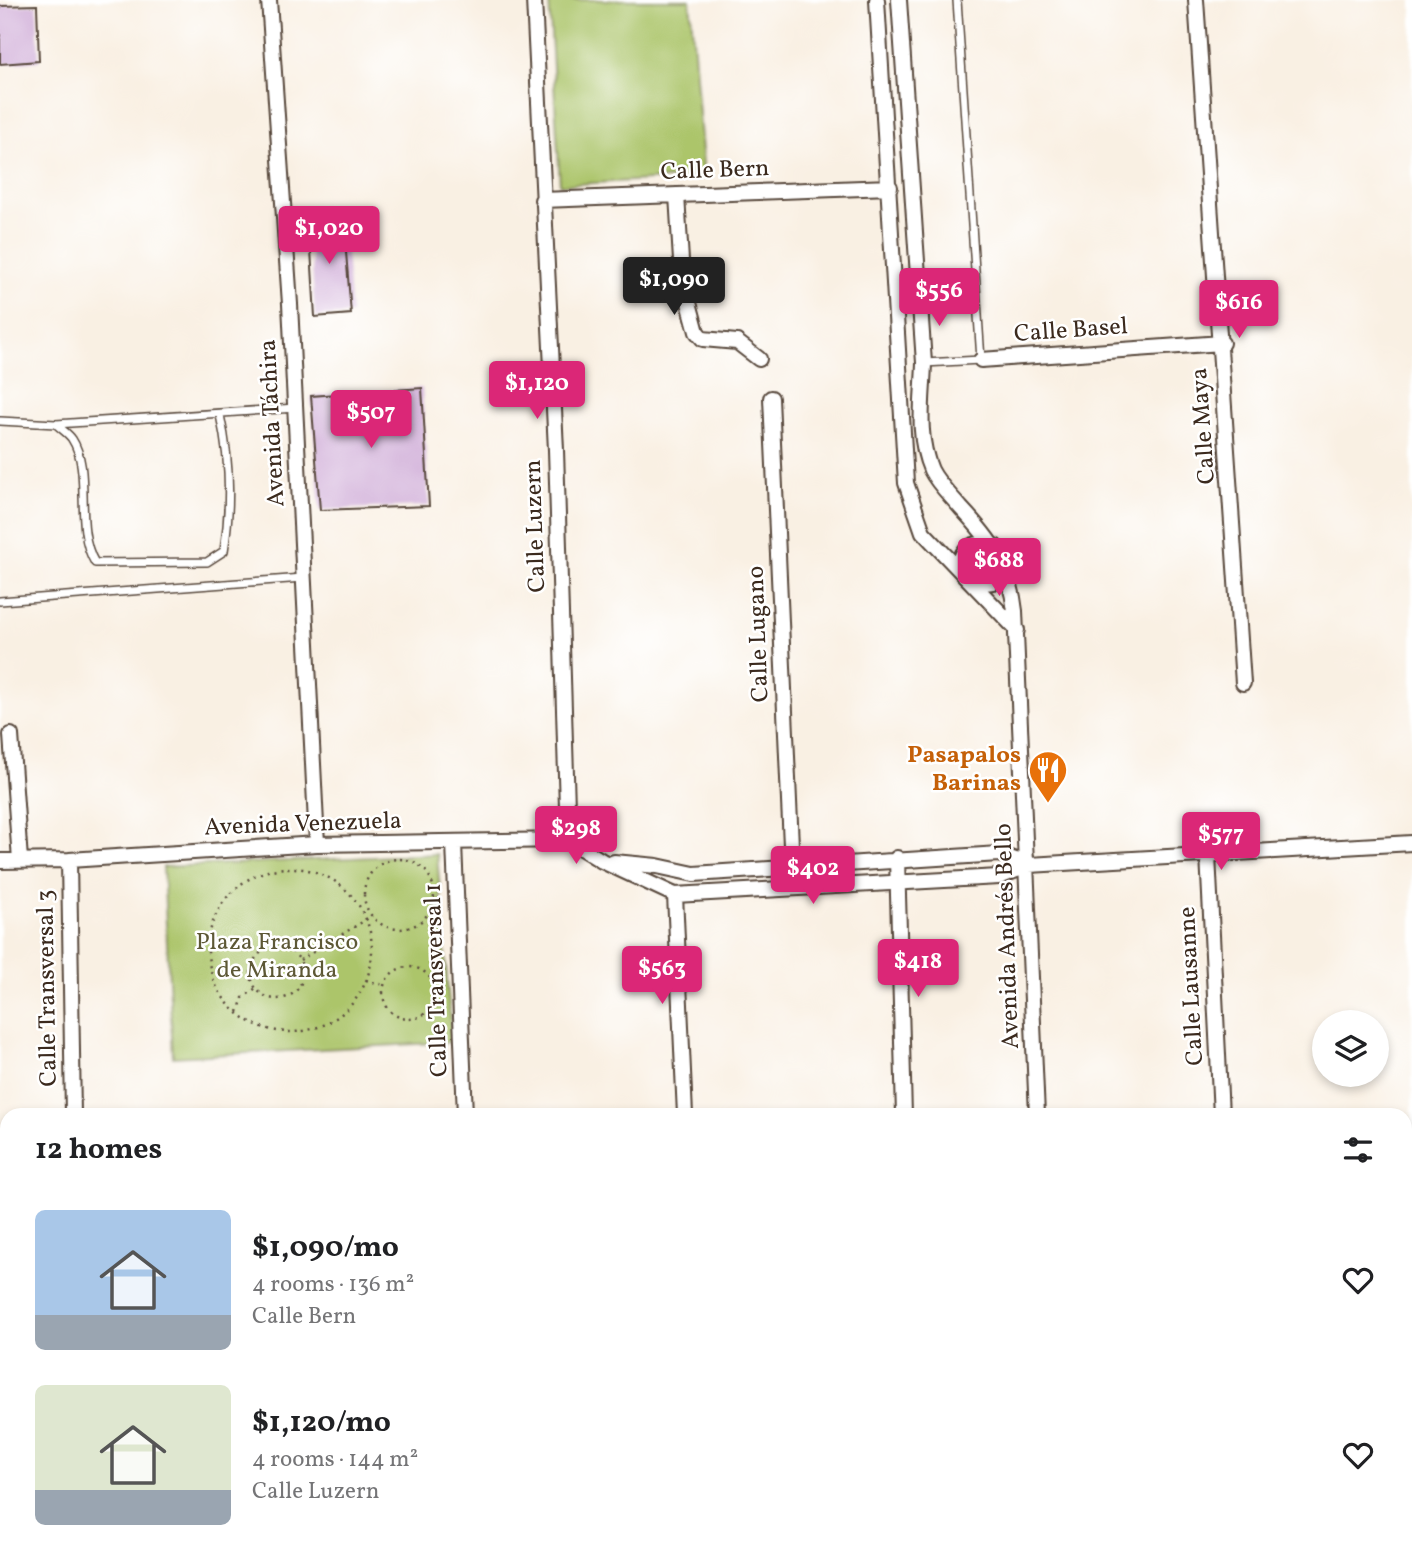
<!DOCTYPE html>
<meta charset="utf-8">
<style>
body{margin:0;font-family:Vollkorn,serif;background:#f2f2f2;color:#202124;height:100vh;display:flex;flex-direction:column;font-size:26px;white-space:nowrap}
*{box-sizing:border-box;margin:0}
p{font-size:23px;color:#757577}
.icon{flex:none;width:38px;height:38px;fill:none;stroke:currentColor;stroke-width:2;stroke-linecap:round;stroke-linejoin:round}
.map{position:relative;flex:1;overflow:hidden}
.side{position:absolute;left:0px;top:1108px;width:1412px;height:450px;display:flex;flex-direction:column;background:#fff;border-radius:21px 21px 0 0;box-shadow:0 4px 10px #0003}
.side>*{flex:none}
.tools{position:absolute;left:1312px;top:1010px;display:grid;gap:14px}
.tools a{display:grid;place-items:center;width:77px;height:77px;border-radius:50%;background:#fff;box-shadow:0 4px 10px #0003;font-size:35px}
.price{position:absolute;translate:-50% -60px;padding:0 16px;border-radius:7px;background:#db2777;color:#fff;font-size:23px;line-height:46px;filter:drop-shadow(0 2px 4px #0008)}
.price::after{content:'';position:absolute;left:50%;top:42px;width:21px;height:16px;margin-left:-10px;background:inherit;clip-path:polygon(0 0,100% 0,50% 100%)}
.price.on{background:#222;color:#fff}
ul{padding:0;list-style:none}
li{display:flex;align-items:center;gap:21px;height:175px;padding:0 35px}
li span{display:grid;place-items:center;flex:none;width:196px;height:140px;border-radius:10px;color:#555}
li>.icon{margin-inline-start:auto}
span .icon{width:84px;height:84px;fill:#fffc;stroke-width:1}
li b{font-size:30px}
h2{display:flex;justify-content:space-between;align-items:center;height:84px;padding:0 35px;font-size:30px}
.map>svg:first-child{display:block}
</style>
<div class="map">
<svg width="1412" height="1556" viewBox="0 0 1412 1556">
<rect width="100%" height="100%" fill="#fff"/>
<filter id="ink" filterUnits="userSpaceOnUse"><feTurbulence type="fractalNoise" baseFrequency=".0143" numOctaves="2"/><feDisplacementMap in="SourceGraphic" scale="14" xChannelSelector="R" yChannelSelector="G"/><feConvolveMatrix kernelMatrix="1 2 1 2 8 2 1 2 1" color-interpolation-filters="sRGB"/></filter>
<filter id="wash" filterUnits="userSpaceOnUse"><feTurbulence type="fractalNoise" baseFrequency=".00686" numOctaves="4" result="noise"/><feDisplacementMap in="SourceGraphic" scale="28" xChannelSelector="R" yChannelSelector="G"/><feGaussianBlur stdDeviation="1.57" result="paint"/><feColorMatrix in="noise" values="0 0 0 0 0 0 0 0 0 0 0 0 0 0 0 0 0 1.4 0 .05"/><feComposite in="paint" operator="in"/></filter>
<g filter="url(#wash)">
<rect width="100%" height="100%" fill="#f9f0e3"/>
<path fill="#acc56b" stroke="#747844" stroke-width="2" d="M549 0H690L704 177 560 185Z
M437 854 452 1042 173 1057 163 867Z"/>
<g id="blocks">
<path fill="#d0aed8" d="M37 5 39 61 0 64V6Z
M343 215 351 314 315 317 309 216Z
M422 388 429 506 320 510 311 396Z"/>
</g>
</g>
<g filter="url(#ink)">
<use href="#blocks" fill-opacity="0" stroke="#58483c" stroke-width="2"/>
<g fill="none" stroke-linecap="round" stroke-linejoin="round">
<g stroke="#58483c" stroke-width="10">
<path id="lane" d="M924 363 981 360 957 0
M0 421 56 424 296 408
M56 424C61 429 69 434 72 439 93 471 73 526 95 563L207 562 224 551C231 506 230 459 220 415
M0 601 303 578"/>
</g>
<g stroke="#58483c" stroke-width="18">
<path id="street" d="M269 0 290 304 317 844
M534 0 556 450 568 840
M877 0 906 483 923 532 1017 630
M899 0 924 363C923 399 916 435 931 470 938 484 951 496 961 508 992 541 1010 566 1015 611L1037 1115
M1196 0 1243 683
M677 195 682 277 697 332 703 339 737 342 759 359
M542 200 890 187
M981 360 1222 343
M771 398 792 868
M959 567C962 545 975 541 995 546
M975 584 993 582 1005 572
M11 735 20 860
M454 843 465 1115
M1208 855 1221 1115
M897 858 904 1115
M69 860 73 1115
M0 861 69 860 317 844 568 840 602 861 675 895 999 877 1029 865 1412 843
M614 862 657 866 694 874 999 854 1029 865
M675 895 685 1115
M1405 1290 1412 1289
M0 1386H7
M609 1550 610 1556
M834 1550V1556
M1055 1550V1556
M1240 1550V1556
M322 1556 415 1551"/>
</g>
<path stroke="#58483c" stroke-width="2.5" stroke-dasharray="2 5" stroke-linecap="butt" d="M364 894a35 35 0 1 1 70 0a35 35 0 1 1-70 0Z
M208 950a82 82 0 1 1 164 0a82 82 0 1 1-164 0Z
M251 973a26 26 0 1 1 52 0a26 26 0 1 1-52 0Z
M300 960 372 916
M383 993a26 26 0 1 1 52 0a26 26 0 1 1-52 0Z
M366 980 383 985
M238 1012 243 998 256 988"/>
<use href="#lane" stroke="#fff" stroke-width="7"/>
<use href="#street" stroke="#fff" stroke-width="14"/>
</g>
</g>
<defs>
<g id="restaurant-pin" transform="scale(2.0125)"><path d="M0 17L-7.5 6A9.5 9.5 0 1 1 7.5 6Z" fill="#e8710a" stroke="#fff"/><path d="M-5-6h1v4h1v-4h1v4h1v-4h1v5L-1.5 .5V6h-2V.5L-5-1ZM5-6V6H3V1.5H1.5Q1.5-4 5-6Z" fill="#fff"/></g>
</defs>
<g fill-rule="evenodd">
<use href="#restaurant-pin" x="1048" y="770"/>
</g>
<g text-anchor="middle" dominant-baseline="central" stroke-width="5" stroke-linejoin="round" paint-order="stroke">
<g font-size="24" fill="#3b2a1e" stroke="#fff">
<text transform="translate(715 171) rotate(-2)">Calle Bern</text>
<text transform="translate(1071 331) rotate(-4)">Calle Basel</text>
<text transform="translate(273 423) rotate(-93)">Avenida Táchira</text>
<text transform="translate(1204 426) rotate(-94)">Calle Maya</text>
<text transform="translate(536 526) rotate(-92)">Calle Luzern</text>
<text transform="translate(759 634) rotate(-92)">Calle Lugano</text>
<text transform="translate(303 825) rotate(-2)">Avenida Venezuela</text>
<text transform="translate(1008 936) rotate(-92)">Avenida Andrés Bello</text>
<text transform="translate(437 980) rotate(-92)">Calle Transversal 1</text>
<text transform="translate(1192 986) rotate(-93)">Calle Lausanne</text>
<text transform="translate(48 988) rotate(-91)">Calle Transversal 3</text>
</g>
<g font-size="24" font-weight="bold" fill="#c56008" stroke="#fff" text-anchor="end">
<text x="1021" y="756">Pasapalos<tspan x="1021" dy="28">Barinas</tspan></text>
</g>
<g font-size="24" fill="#5d5835" stroke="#fff">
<text x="277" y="943">Plaza Francisco<tspan x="277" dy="28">de Miranda</tspan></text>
</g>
</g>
</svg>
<div class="tools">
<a><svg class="icon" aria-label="layers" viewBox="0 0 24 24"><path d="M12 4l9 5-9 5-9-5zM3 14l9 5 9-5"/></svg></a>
</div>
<b class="price" style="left:329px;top:266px">$1,020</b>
<b class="price on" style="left:674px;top:317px">$1,090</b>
<b class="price" style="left:939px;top:328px">$556</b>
<b class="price" style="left:1239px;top:340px">$616</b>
<b class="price" style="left:537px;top:421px">$1,120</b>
<b class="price" style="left:371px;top:450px">$507</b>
<b class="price" style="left:999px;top:598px">$688</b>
<b class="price" style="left:576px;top:866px">$298</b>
<b class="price" style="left:1221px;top:872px">$577</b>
<b class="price" style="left:813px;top:906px">$402</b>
<b class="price" style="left:918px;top:999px">$418</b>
<b class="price" style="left:662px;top:1006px">$563</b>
<section class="side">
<h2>12 homes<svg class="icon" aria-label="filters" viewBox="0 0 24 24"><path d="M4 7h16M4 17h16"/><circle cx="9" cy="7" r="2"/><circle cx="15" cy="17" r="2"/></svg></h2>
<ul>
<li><span style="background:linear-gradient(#a9c7e8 75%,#9aa5b1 0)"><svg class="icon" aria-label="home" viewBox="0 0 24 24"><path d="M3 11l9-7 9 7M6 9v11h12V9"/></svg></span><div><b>$1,090/mo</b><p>4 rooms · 136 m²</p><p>Calle Bern</p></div><svg class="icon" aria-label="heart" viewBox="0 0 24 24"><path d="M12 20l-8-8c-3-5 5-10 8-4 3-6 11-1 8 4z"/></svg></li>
<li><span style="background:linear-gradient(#dfe7d0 75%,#9aa5b1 0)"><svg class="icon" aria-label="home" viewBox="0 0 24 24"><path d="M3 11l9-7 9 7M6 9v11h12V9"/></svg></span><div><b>$1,120/mo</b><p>4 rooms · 144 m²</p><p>Calle Luzern</p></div><svg class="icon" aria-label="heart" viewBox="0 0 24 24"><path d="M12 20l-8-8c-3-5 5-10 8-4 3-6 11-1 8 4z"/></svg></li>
</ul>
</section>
</div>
